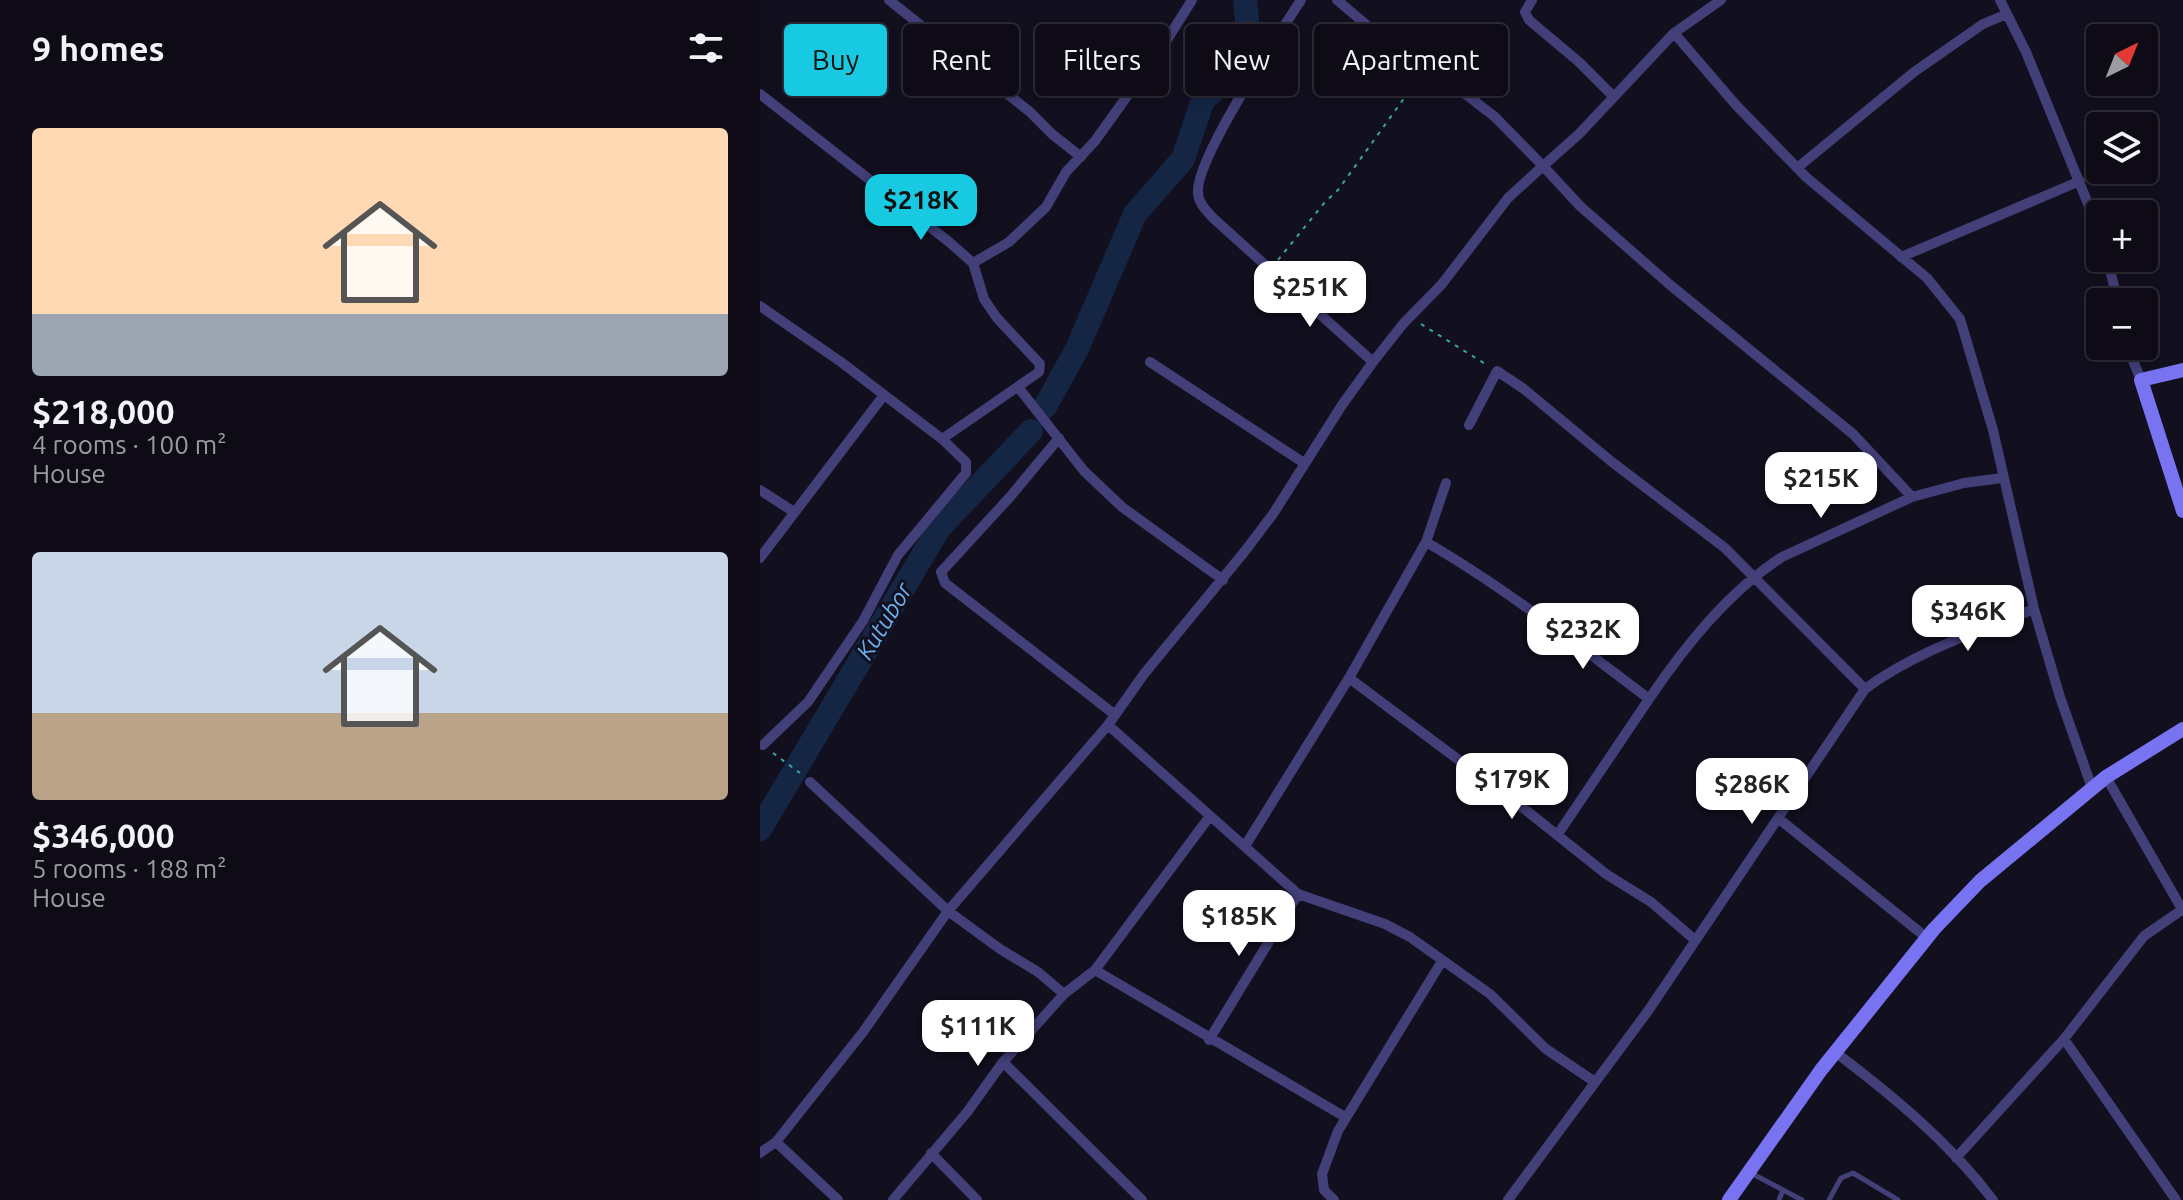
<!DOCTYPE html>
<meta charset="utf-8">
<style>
body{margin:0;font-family:Ubuntu,sans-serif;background:#171420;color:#f1f3f6;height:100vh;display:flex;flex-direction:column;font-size:30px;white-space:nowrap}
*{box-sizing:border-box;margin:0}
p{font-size:26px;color:#9b9ba1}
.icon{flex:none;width:44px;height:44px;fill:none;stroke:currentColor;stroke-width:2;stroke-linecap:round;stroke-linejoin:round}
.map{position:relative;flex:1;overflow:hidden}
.details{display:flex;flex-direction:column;background:#0e0b17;width:760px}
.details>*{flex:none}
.guide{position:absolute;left:24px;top:24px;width:760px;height:72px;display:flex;gap:16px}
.needle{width:52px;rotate:43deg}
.tools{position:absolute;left:1326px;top:24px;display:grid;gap:16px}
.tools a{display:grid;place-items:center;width:72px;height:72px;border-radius:8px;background:#0e0b17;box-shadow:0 4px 12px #0003,0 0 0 2px #2e2b36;font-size:40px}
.price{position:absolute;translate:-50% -68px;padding:0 18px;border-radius:16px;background:#fff;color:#222;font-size:26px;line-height:52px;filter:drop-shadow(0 2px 4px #0008)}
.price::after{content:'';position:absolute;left:50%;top:48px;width:24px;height:18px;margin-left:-12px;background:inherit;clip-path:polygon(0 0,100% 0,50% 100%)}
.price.selected{background:#17cae1;color:#111}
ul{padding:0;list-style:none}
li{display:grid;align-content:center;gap:16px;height:424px;padding:0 32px}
li span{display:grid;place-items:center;height:248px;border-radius:8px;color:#555}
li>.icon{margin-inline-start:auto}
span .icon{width:144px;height:144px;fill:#fffc;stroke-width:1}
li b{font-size:34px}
h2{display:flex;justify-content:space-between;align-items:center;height:96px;padding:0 32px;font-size:34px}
.chip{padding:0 28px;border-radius:8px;background:#0e0b17;box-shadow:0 4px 12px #0003,0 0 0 2px #2e2b36;font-size:28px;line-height:72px}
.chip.selected{background:#17cae1;color:#111}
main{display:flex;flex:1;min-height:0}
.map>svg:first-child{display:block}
</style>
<main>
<section class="details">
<h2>9 homes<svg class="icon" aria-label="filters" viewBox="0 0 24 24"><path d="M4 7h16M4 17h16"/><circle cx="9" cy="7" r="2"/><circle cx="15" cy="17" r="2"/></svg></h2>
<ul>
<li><span style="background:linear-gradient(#ffd9b3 75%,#9aa5b1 0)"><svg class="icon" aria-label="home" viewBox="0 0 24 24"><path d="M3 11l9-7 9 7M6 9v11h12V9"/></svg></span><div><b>$218,000</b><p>4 rooms · 100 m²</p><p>House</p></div></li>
<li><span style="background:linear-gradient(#c9d6e8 65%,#b9a48a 0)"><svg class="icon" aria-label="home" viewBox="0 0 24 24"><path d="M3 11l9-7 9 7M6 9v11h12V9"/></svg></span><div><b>$346,000</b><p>5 rooms · 188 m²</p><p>House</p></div></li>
</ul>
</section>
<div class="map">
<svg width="1423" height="1200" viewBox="0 0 1423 1200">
<rect width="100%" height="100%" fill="#120f1f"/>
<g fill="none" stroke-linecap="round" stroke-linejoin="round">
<path stroke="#142644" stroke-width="24" d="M285 407 317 349 375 214 423 159 443 100 491 58 485 0
M0 829 179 528 271 431"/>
<path stroke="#3aa6a1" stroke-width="2" stroke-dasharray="4 6" stroke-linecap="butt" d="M518 260 565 202 578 190 658 79
M661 324 727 365
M13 753 40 773"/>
<path stroke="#423f79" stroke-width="5" d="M989 1172 1042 1200
M1019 1200 1023 1190
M1069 1200 1081 1178 1093 1173 1138 1200"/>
<path stroke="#423f79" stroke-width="10" d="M129 0 270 112 292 134 321 157
M541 0C519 34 436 158 438 192 438 203 446 210 453 218L613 362
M772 0 765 12 769 20 819 62 853 96
M961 0 914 33 819 134 783 166 820 206 909 284 1093 434 1152 497
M1240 0 1266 52 1340 233
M914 33 976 105 1046 177 1167 278 1200 319 1233 430 1274 609 1300 697 1332 788
M0 94 188 241 213 263 224 299 237 318 280 364 279 372 182 439
M1037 168 1154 72 1223 24 1247 14
M1141 257 1320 181
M1347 258 1358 302
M213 263 249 242 286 207 306 172 335 141 405 43 432 0
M0 306 81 362 182 439 206 462V473L138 555 103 621 48 702 3 745
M1367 346 1381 380
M390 362 544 463
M258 387 324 471 362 507 463 580
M709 425 737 371 764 389 852 462 965 548 1105 689
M299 438 249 498 181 572 185 583 354 714
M0 490 34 512
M666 542C744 587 816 644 889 699L798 834
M0 558 124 395
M589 678 767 811 846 874 891 902 935 940
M889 699C925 646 968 592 1022 557L1152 497 1204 483 1242 478
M348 725 538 894 625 924 650 937 730 994 786 1049 835 1082
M1346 777 1423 911
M50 782 188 911 240 949 278 972 304 994
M1019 819 1167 938
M485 846 589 678 666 542 686 483
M335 970 585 1117
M1304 1039 1416 1200
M449 1040 538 894
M1075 1052C1133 1096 1189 1142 1233 1200
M243 1062 382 1200
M16 1142 78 1200
M0 1153 16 1142 103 1032 188 911 348 725 384 674 485 551 513 514 582 405 613 362 643 324 682 284 748 198 783 166 735 117 708 96 635 49 577 0
M171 1153 217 1200
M1196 1158 1304 1039 1384 936 1422 910
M133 1200 208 1111 243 1062 304 994 335 970 450 816
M574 1200 564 1190 562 1174 578 1131 682 961
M748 1200 888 1011 1105 689C1155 652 1216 632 1274 609"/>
<path stroke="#7873f0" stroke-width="14" d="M1423 370 1381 380 1423 511
M969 1200 1061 1070 1174 929 1220 881 1346 777 1423 729"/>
</g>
<g text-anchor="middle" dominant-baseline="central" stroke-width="6" stroke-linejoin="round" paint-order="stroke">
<g font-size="24" font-style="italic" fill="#6ab0f0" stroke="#120f1f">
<text transform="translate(124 621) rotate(-59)">Kutubor</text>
</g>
</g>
</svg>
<div class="tools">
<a><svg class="needle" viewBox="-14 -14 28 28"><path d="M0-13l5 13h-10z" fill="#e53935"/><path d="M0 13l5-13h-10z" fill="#9b9ba1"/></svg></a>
<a><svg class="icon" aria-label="layers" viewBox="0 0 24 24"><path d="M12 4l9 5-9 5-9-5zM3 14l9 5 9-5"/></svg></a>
<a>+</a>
<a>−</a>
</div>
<b class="price selected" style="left:161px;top:242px">$218K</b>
<b class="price" style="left:550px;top:329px">$251K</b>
<b class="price" style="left:1061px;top:520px">$215K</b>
<b class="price" style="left:1208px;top:653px">$346K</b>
<b class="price" style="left:823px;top:671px">$232K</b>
<b class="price" style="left:752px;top:821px">$179K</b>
<b class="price" style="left:992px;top:826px">$286K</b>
<b class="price" style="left:479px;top:958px">$185K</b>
<b class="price" style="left:218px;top:1068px">$111K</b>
<div class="guide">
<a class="chip selected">Buy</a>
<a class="chip">Rent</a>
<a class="chip">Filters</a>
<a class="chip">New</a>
<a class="chip">Apartment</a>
</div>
</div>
</main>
